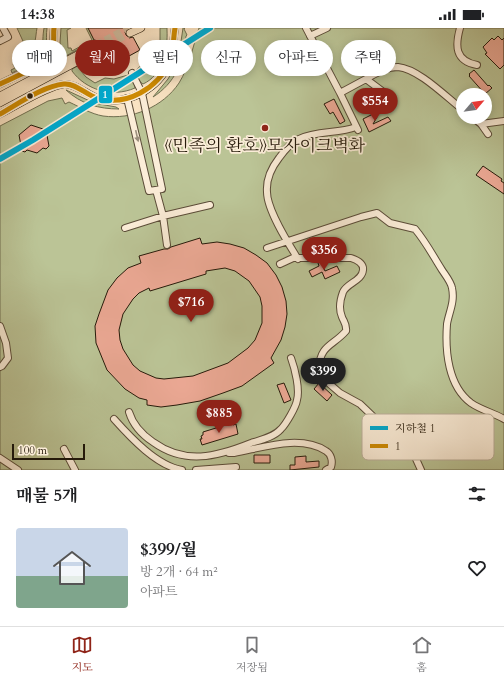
<!DOCTYPE html>
<html lang="ko">
<meta charset="utf-8">
<style>
body{margin:0;font-family:Cardo,"Noto Serif KR",serif;background:#f2f2f2;color:#202124;height:100vh;display:flex;flex-direction:column;font-size:15px;white-space:nowrap}
*{box-sizing:border-box;margin:0}
p{font-size:13px;color:#757577}
.icon{flex:none;width:22px;height:22px;fill:none;stroke:currentColor;stroke-width:2;stroke-linecap:round;stroke-linejoin:round}
.map{position:relative;height:442px;overflow:hidden}
.sheet{display:flex;flex-direction:column;background:#fff;flex:1}
.sheet>*{flex:none}
.guide{position:absolute;left:12px;top:12px;width:480px;height:36px;display:flex;gap:8px}
.needle{width:26px;rotate:61deg}
.tools{position:absolute;left:456px;top:60px;display:grid;gap:8px}
.tools a{display:grid;place-items:center;width:36px;height:36px;border-radius:50%;background:#fff;box-shadow:0 2px 10px #0003;font-size:20px}
.scale{position:absolute;left:12px;bottom:10px;width:73px;box-sizing:border-box;padding-left:4px;border:2px solid #261a0a;border-top:0;font-size:11px;line-height:14px;white-space:nowrap;color:#261a0a;-webkit-text-stroke:3px #fbedd8;paint-order:stroke}
.price{position:absolute;translate:-50% -34px;padding:0 9px;border-radius:14px;background:#8f2418;color:#fff;font-size:13px;line-height:26px;filter:drop-shadow(0 1px 2px #0008)}
.price::after{content:'';position:absolute;left:50%;top:24px;width:12px;height:9px;margin-left:-6px;background:inherit;clip-path:polygon(0 0,100% 0,50% 100%)}
.price.active{background:#222;color:#fff}
ul{padding:0;list-style:none}
li{display:flex;align-items:center;gap:12px;height:100px;padding:0 16px}
li span{display:grid;place-items:center;flex:none;width:112px;height:80px;border-radius:4px;color:#555}
li>.icon{margin-inline-start:auto}
span .icon{width:48px;height:48px;fill:#fffc;stroke-width:1}
li b{font-size:17px}
h2{display:flex;justify-content:space-between;align-items:center;height:48px;padding:0 16px;font-size:17px}
.pill{padding:0 14px;border-radius:18px;background:#fff;box-shadow:0 2px 10px #0003;font-size:14px;line-height:36px}
.pill.active{background:#8f2418;color:#fff}
.status{display:flex;justify-content:space-between;align-items:center;height:28px;padding:0 20px;background:#fff;direction:ltr}
.status svg{height:11px;fill:currentColor}
.tab-bar{display:flex;justify-content:space-around;align-items:center;height:56px;border-top:1px solid #e0e0e0;background:#fff;font-size:11px;color:#757577}
.tab-bar a{display:grid;justify-items:center;gap:2px}
.tab-bar .active{color:#8f2418}
.map>svg:first-child{display:block}
</style>
<div class="status"><b>14:38</b><svg viewBox="0 0 49 12"><path d="M0 12V9h3v3zM5 12V6h3v6zM10 12V3h3v9zM15 12V0h3v12zM26 1h20v11H26zM47 4h2v5h-2z"/></svg></div>
<div class="map">
<svg width="504" height="442" viewBox="0 0 504 442">
<rect width="100%" height="100%" fill="#f9e3c3"/>
<filter id="stains"><feTurbulence type="fractalNoise" baseFrequency=".005" numOctaves="4"/><feColorMatrix values="0 0 0 0 .2 0 0 0 0 .09 0 0 0 0 .02 0 0 0 .5 -.17"/></filter>
<radialGradient id="worn" r=".72"><stop offset=".6" stop-color="#630" stop-opacity="0"/><stop offset="1" stop-color="#630" stop-opacity=".3"/></radialGradient>
<path fill="#bbc496" stroke="#706f50" fill-rule="evenodd" d="M17 0H37C35 10 37 17 27 22Z
M44 0H47C46 6 47 13 46 20 42 33 23 39 12 45L11 42 15 40 13 36 27 28 29 32C47 23 41 17 44 0Z
M61 0H71L67 2 68 20H71L72 23 92 12 86 0H93L97 11 64 29 60 15Z
M160 0H167V2C168 22 163 47 143 56L139 53 135 46V43L146 33 151 23 160 18Z
M183 0H185L184 1 187 7 186 8C185 33 174 56 153 69L168 51 176 37 179 27Z
M199 0H504V442H0V98L48 73 62 70 65 76 69 74C80 79 91 86 103 88 132 92 163 79 179 55 189 39 193 18 199 0ZM463 67H485V89H463Z
M104 24 117 32 119 35 108 42 101 30 82 40 83 42 81 43 86 49 95 55 105 50 114 51 128 47 131 48 135 58V60C112 70 86 62 72 43V41Z
M66 62 94 75 116 79 119 81C99 81 81 76 66 62Z"/>
<path fill="#eca995" stroke="#261a0a" fill-rule="evenodd" d="M88 0H128L125 4 126 7 129 10 133 9 140 22 109 39 102 26 104 23 103 19 99 13 94 12Z
M498 8 502 12 504 10V37L500 41 485 26 487 25 483 19 492 10 494 12Z
M474 42 488 58 489 57 492 60 485 66 469 48 470 47 469 46Z
M334 71 345 93 340 96 333 84 330 86 324 76Z
M375 85 377 89 373 96 388 89 391 93 369 104 363 91Z
M31 97 46 102 49 118 46 121 43 120 37 125 27 122 25 124 22 123 19 107Z
M483 138 502 151 501 153 504 155V166L476 147Z
M200 210 202 216 217 214 230 216 244 220 256 227 267 235 276 247 282 259 286 273 287 286 285 299 281 312 271 330 274 335 242 358 223 365 200 373 177 377 161 379 147 377V372L139 370 125 361 107 342 96 315 95 298 99 286 108 262 117 250 128 240 141 235 139 228 164 221H168L171 219ZM225 240 235 243 249 253 260 269 262 278V295L255 312 248 320 228 335 193 348 164 351 156 350 140 343 133 337 123 321 120 312 119 302 123 286 133 271 139 265 149 260 150 263 206 246V243Z
M319 234H321L325 243 337 238 340 244 325 251 322 244 312 249 309 243 319 238 318 235Z
M284 355 291 372 284 375 277 357Z
M319 355 332 367 327 373 314 361Z
M232 395 233 397 236 396 238 406 202 417 200 411H202L201 408 203 407V404Z
M254 427H270V435H254Z
M306 428V434L319 433V439L290 442V437H295V429Z"/>
<g fill="none" stroke-linecap="round" stroke-linejoin="round">
<path stroke="#cfbb9e" stroke-width="7" stroke-dasharray="7 3.5" stroke-linecap="butt" d="M96 17 128 0
M99 22 130 5"/>
<g stroke="#5b4c38" stroke-width="8">
<path id="minor" d="M306 0 340 65 366 51 386 66
M460 0C455 18 455 33 477 37
M310 8 327 0
M0 13 8 9 3 0
M366 51C375 46 386 39 398 39 419 41 446 69 463 82
M340 65 358 102
M127 70 149 163 162 161 142 65 132 45
M472 89 481 96 488 106
M481 96 504 93
M156 162 163 188 167 217
M125 200 163 188 210 177
M267 220 361 189 377 185 390 195 415 201C426 214 433 228 442 242 446 248 451 254 452 260 455 274 449 284 447 296 445 323 448 358 471 375 481 382 494 385 504 391
M298 231C288 215 267 182 267 164 266 151 272 139 279 130 284 123 292 114 299 111 317 102 338 106 356 99
M280 236 293 230H351C357 232 364 235 363 242 362 253 347 255 343 264 340 272 339 282 342 289 344 294 347 297 346 303 333 318 320 317 319 340L325 352 340 365 360 376 384 399 405 412 411 420 421 442
M0 298 6 315 8 330 2 338 0 339
M129 384C133 397 141 406 153 414 185 437 216 429 251 415 261 412 274 409 281 401 286 396 296 379 297 372 300 361 295 341 291 330
M114 391C131 410 157 438 182 442
M64 421 75 442
M229 425H234C262 420 300 406 326 423 331 426 333 433 331 439L326 442
M0 430 18 442
M196 442 236 439"/>
</g>
<g stroke="#261a0a" stroke-width="8">
<path id="major" d="M130 5 141 0
M0 56C13 49 47 36 52 22 54 16 53 7 54 0
M0 68 96 17
M0 75 99 22
M0 86C16 78 47 58 64 56 74 55 87 66 97 70 127 79 159 61 170 33 174 23 173 11 175 0"/>
</g>
<use href="#minor" stroke="#fbedd8" stroke-width="6"/>
<use href="#major" stroke="#f9e3c3" stroke-width="7"/>
<g stroke="#fbedd8" stroke-width="8">
<path id="bus-1" d="M0 56C14 49 46 38 52 22 55 15 53 7 54 0
M0 86C18 76 43 58 64 56 76 55 86 67 97 70 127 79 158 60 170 33 174 23 173 11 175 0"/>
</g>
<use href="#bus-1" stroke="#cd8a02" stroke-width="5"/>
<g stroke="#fbedd8" stroke-width="9">
<path id="metro-1" d="M0 131 33 112 210 0"/>
</g>
<use href="#metro-1" stroke="#00a9ce" stroke-width="6"/>
</g>
<defs><path id="oneway-solid" d="M-6-.8H1V-3.2L6.5 0L1 3.2V.8H-6Z"/></defs>
<use fill="#9b8e7b" href="#oneway-solid" transform="translate(137 108) rotate(77)"/>
<circle fill="#261a0a" stroke="#fbedd8" stroke-width="1.5" cx="30" cy="68" r="3.5"/>
<circle fill="#8f2418" stroke="#fbedd8" stroke-width="1.5" cx="265" cy="100" r="4"/>
<g text-anchor="middle" dominant-baseline="central" stroke-width="3.5" stroke-linejoin="round" paint-order="stroke">
<g font-size="17" fill="#261a0a" stroke="#fbedd8">
<text x="265" y="117">《민족의 환호》모자이크벽화</text>
</g>
</g>
<rect x="362" y="386" width="132" height="46" rx="6" fill="#fbedd8" stroke="#bbae9a" stroke-width="1"/>
<rect x="370" y="398" width="18" height="4" fill="#00a9ce"/>
<rect x="370" y="416" width="18" height="4" fill="#cd8a02"/>
<g font-size="11" fill="#261a0a">
<text x="395" y="404">지하철 1</text>
<text x="395" y="422">1</text>
</g>
<rect stroke="#fbedd8" stroke-width="1.5" x="98" y="57" width="15" height="19" rx="4" fill="#00a9ce"/>
<g font-size="11" text-anchor="middle" font-weight="bold" fill="#fff">
<text x="105" y="70">1</text>
</g>
<rect width="100%" height="100%" filter="url(#stains)"/>
<rect width="100%" height="100%" fill="url(#worn)"/>
</svg>
<div class="tools">
<a><svg class="needle" viewBox="-14 -14 28 28"><path d="M0-13l5 13h-10z" fill="#e53935"/><path d="M0 13l5-13h-10z" fill="#757577"/></svg></a>
</div>
<div class="scale">100 m</div>
<b class="price" style="left:375px;top:94px">$554</b>
<b class="price" style="left:324px;top:243px">$356</b>
<b class="price" style="left:191px;top:295px">$716</b>
<b class="price active" style="left:323px;top:364px">$399</b>
<b class="price" style="left:219px;top:406px">$885</b>
<div class="guide">
<a class="pill">매매</a>
<a class="pill active">월세</a>
<a class="pill">필터</a>
<a class="pill">신규</a>
<a class="pill">아파트</a>
<a class="pill">주택</a>
</div>
</div>
<section class="sheet">
<h2>매물 5개<svg class="icon" aria-label="filters" viewBox="0 0 24 24"><path d="M4 7h16M4 17h16"/><circle cx="9" cy="7" r="2"/><circle cx="15" cy="17" r="2"/></svg></h2>
<ul>
<li><span style="background:linear-gradient(#c9d6e8 60%,#7fa58c 0)"><svg class="icon" aria-label="home" viewBox="0 0 24 24"><path d="M3 11l9-7 9 7M6 9v11h12V9"/></svg></span><div><b>$399/월</b><p>방 2개 · 64 m²</p><p>아파트</p></div><svg class="icon" aria-label="heart" viewBox="0 0 24 24"><path d="M12 20l-8-8c-3-5 5-10 8-4 3-6 11-1 8 4z"/></svg></li>
</ul>
</section>
<nav class="tab-bar">
<a class="active"><svg class="icon" aria-label="map" viewBox="0 0 24 24"><path d="M3 6l6-2 6 2 6-2v14l-6 2-6-2-6 2zM9 4v14M15 6v14"/></svg>지도</a>
<a><svg class="icon" aria-label="saved" viewBox="0 0 24 24"><path d="M7 4h10v16l-5-4-5 4z"/></svg>저장됨</a>
<a><svg class="icon" aria-label="home" viewBox="0 0 24 24"><path d="M3 11l9-7 9 7M6 9v11h12V9"/></svg>홈</a>
</nav>
